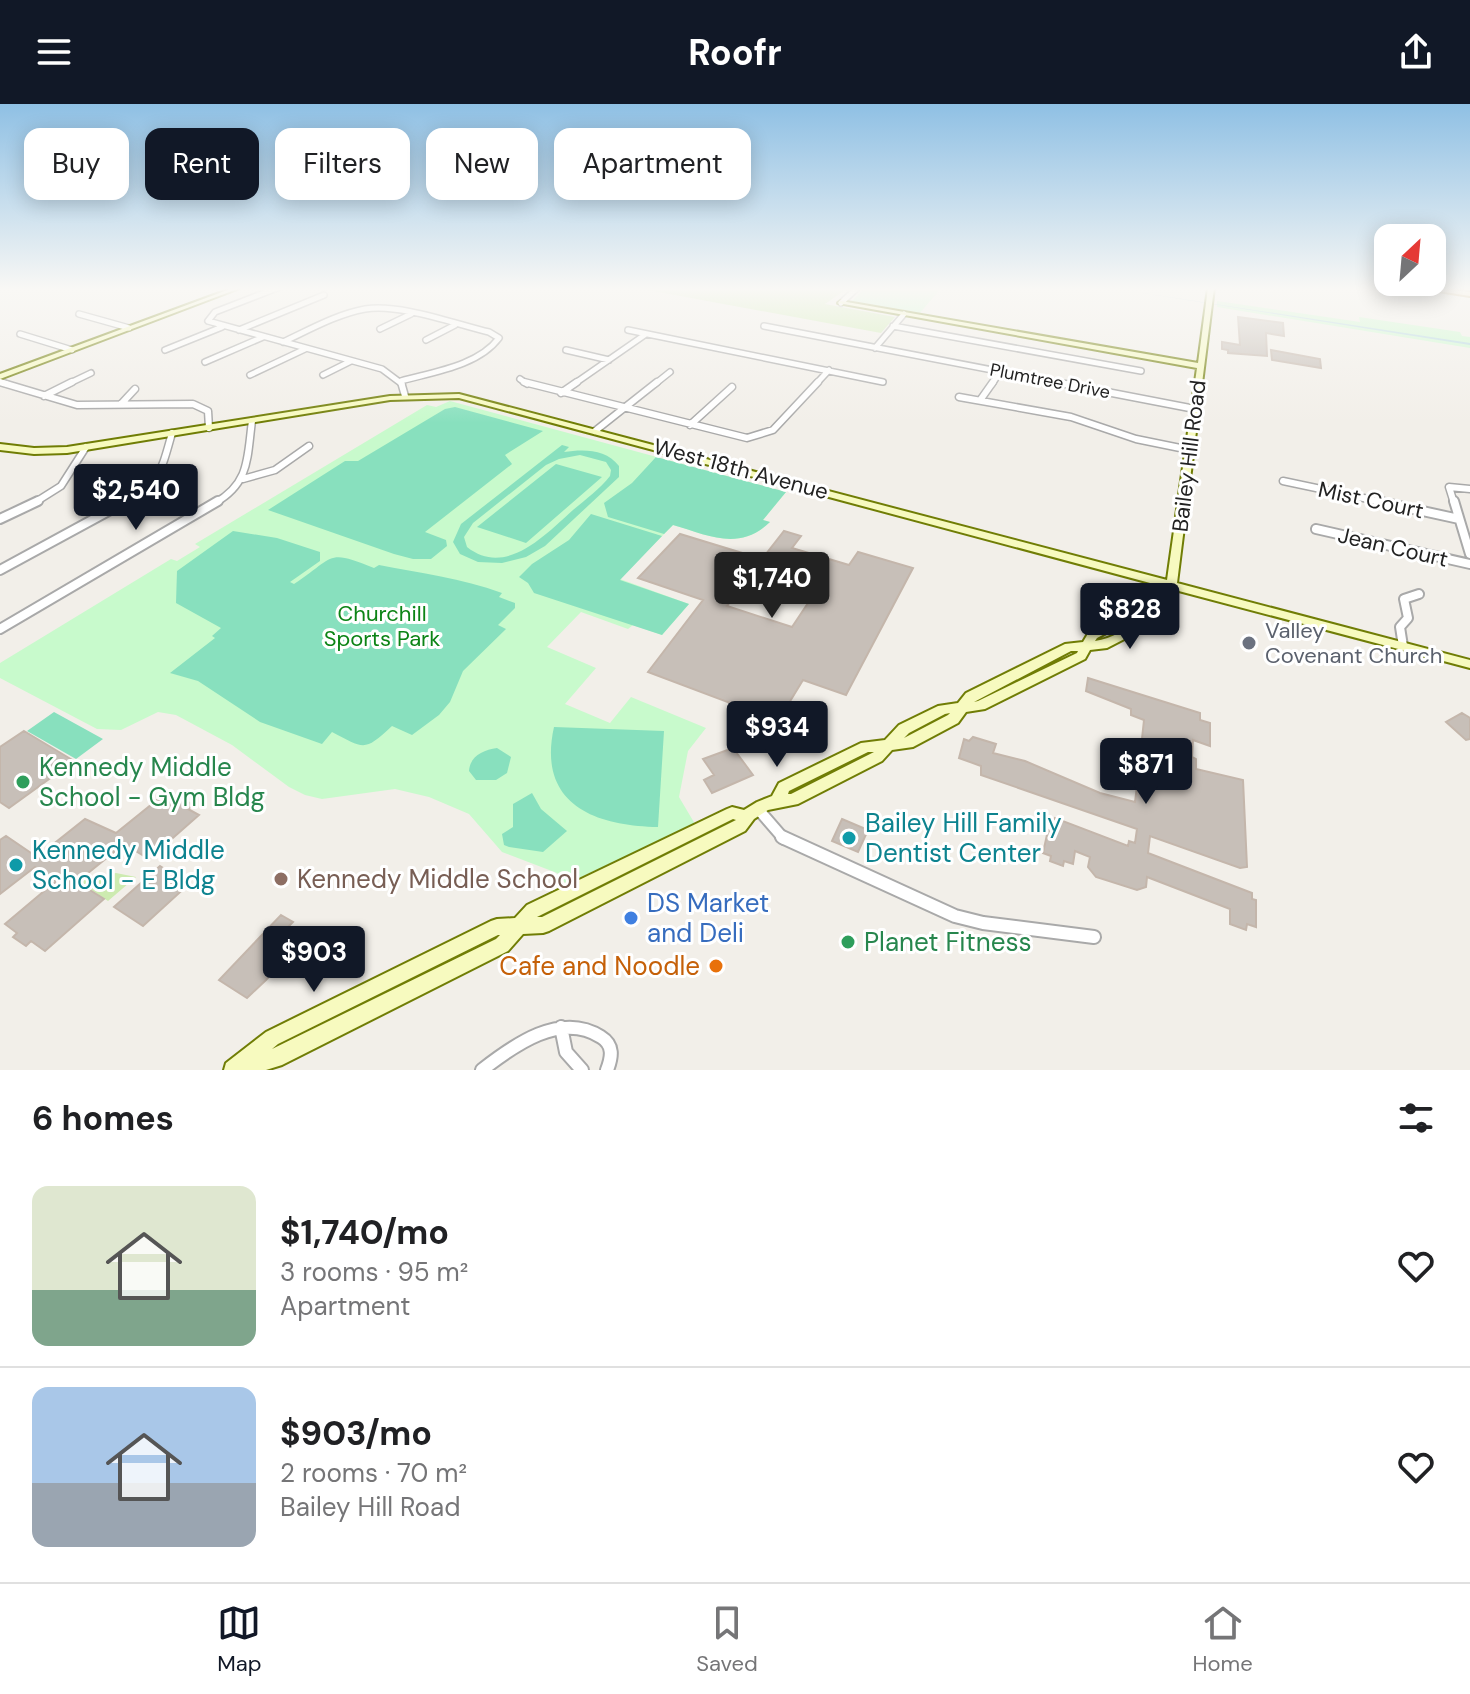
<!DOCTYPE html>
<meta charset="utf-8">
<style>
body{margin:0;font-family:"DM Sans",sans-serif;background:#f6f6f6;color:#202124;height:100vh;display:flex;flex-direction:column;font-size:30px;white-space:nowrap}
*{box-sizing:border-box;margin:0}
p{font-size:26px;color:#757577}
.icon{flex:none;width:44px;height:44px;fill:none;stroke:currentColor;stroke-width:2;stroke-linecap:round;stroke-linejoin:round}
.map{position:relative;height:966px;overflow:hidden}
.drawer{display:flex;flex-direction:column;background:#fff;flex:1}
.drawer>*{flex:none}
.top-card{position:absolute;left:24px;top:24px;width:800px;height:72px;display:flex;gap:16px}
.needle{width:52px;rotate:26deg}
.controls{position:absolute;left:1374px;top:120px;display:grid;gap:16px}
.controls a{display:grid;place-items:center;width:72px;height:72px;border-radius:16px;background:#fff;box-shadow:0 4px 20px #0003;font-size:40px}
.price{position:absolute;translate:-50% -68px;padding:0 18px;border-radius:8px;background:#111827;color:#fff;font-size:26px;line-height:52px;filter:drop-shadow(0 2px 4px #0008)}
.price::after{content:'';position:absolute;left:50%;top:48px;width:24px;height:18px;margin-left:-12px;background:inherit;clip-path:polygon(0 0,100% 0,50% 100%)}
.price.current{background:#222;color:#fff}
ul{padding:0;list-style:none}
li{display:flex;align-items:center;gap:24px;height:200px;padding:0 32px}
li+li{border-top:2px solid #e0e0e0}
li span{display:grid;place-items:center;flex:none;width:224px;height:160px;border-radius:16px;color:#555}
li>.icon{margin-inline-start:auto}
span .icon{width:96px;height:96px;fill:#fffc;stroke-width:1}
li b{font-size:34px}
h2{display:flex;justify-content:space-between;align-items:center;height:96px;padding:0 32px;font-size:34px}
.tag{padding:0 28px;border-radius:16px;background:#fff;box-shadow:0 4px 20px #0003;font-size:28px;line-height:72px}
.tag.current{background:#111827;color:#fff}
header{display:flex;justify-content:space-between;align-items:center;height:104px;padding:0 32px;background:#111827;color:#fff;font-size:36px;font-weight:700}
.dock{display:flex;justify-content:space-around;align-items:center;height:112px;border-top:2px solid #e0e0e0;background:#fff;font-size:22px;color:#757577}
.dock a{display:grid;justify-items:center;gap:4px}
.dock .current{color:#111827}
.map>svg:first-child{display:block}
</style>
<header><svg class="icon" aria-label="menu" viewBox="0 0 24 24"><path d="M4 6h16M4 12h16M4 18h16"/></svg>Roofr<svg class="icon" aria-label="share" viewBox="0 0 24 24"><path d="M12 15V3M7 8l5-5 5 5M5 13v7h14v-7"/></svg></header>
<div class="map">
<svg width="1470" height="966" viewBox="0 0 1470 966">
<rect width="100%" height="100%" fill="#f2efe9"/>
<path fill="#cdebb0" d="M637 184H848L825 200 895 213 881 229Z
M116 769 136 773 108 797 81 779 86 775Z"/>
<path fill="#c8facc" d="M865 184H941L920 209 852 197Z
M1217 197 1360 218 1359 213 1460 228 1462 232 1470 233V244L1217 203Z
M450 297 786 388 763 416 770 418C739 448 708 431 673 421L620 475 689 500 662 531 633 521 628 525 581 508 547 543 596 564 565 600 610 619 631 593 706 624 688 647 679 693 695 720 566 780 557 769 502 748 469 710 429 693 395 685 322 695 305 691 289 683 232 641 176 611 158 608 121 626 97 625 0 574V559L171 455 177 457 200 443 195 440 427 301 436 303Z"/>
<path fill="#88e0be" fill-rule="evenodd" d="M455 303 543 327 505 351 512 360 425 428 446 436 447 442 431 455H413L394 450 268 406 345 357H358L445 305Z
M562 341 569 343 564 348C584 345 606 345 619 362V373L545 442 526 453 502 459 478 458 460 450 453 438 461 420ZM580 351 606 358 611 366 610 372C600 385 586 395 573 406 546 430 506 474 467 443L464 433 473 419 546 361 559 355Z
M656 353 786 388 763 416 770 418C739 448 708 431 673 421L664 430 608 413 604 399 632 379Z
M556 360 602 373 526 439 477 423Z
M591 410 662 432 620 476 689 500 662 531 534 489 528 479 519 473 532 460 569 436Z
M233 427 277 434 320 448V457L290 478 294 480C335 453 326 444 374 464L379 461C421 469 461 474 502 489L499 493 515 499V504L498 521 506 525 463 567 450 598 439 611 412 631 392 622C364 648 365 645 332 628L322 640 260 618 198 577 170 569 215 534 212 532 221 524 176 499 177 467Z
M54 608 103 635 76 655 27 627Z
M554 623 664 627 658 723C593 722 537 699 554 623Z
M497 644 511 653 507 669 496 676H476L469 667C470 652 483 646 497 644Z
M532 689 541 705 567 727 543 748 509 743 504 741 502 730 513 723V700Z"/>
<path fill="#aad3df" d="M1111 184 1470 239V241Z"/>
<path fill="#c7bfb8" stroke="#c4b6ab" stroke-width="2" fill-rule="evenodd" d="M1238 213 1283 219 1284 232 1266 229 1267 252 1228 249V246L1222 245V238L1240 241Z
M1271 246 1320 255 1321 264 1272 256Z
M784 427 801 432 792 444 849 461 858 448 913 464 846 591 803 576 778 617 648 568 703 496 638 474 680 430 762 455ZM749 473 812 493 792 523 727 502Z
M1088 574 1200 609V616L1210 619V642L1193 636 1192 653 1196 655V665L1243 676 1247 763 1240 764 1150 732 1148 749 1252 789V795L1256 796V823L1247 820 1246 826 1230 820V805L1147 773 1146 783 1137 786 1096 773 1088 763 1090 753 1075 747 1073 760 1064 757 1063 762 1050 757 1051 752 1043 749 1048 726 1052 727 1055 714 1128 742 1129 737 1135 739 1137 725 981 671V662L959 654 964 635 969 637 973 633 996 640 993 649 1025 657 1100 689 1135 698 1139 666 1115 658 1117 646 1140 653 1144 616 1131 611V605L1086 587Z
M1462 609 1470 614V635L1466 636 1446 618Z
M24 627 74 657 9 704 0 698V643Z
M733 644 753 671 712 689 704 676 714 671 703 655Z
M162 692 173 698 179 693 193 701 188 705 199 711 149 755 124 740 77 778 104 795 45 847 31 837 26 842 13 833 17 829 5 820 56 777 35 763 0 790V736L6 732 37 753 85 715 116 729Z
M842 715 868 726 858 748 832 737Z
M160 762 189 780 143 822 114 803Z
M281 811 293 818 285 826 294 831 286 840 294 845 266 876 247 894 219 876Z"/>
<g fill="none" stroke-linecap="round" stroke-linejoin="round">
<g stroke="#a9a9a9" stroke-width="8">
<path id="street-far4" d="M277 184 215 208 208 217 382 265 402 280
M841 199 857 184
M79 210 129 224
M764 222 1065 280
M893 222 1141 267
M380 225 411 210
M239 226 324 191
M628 226 883 278
M20 230 72 246
M426 236 455 221
M283 238C309 226 337 210 365 205 399 199 455 220 489 228L499 234C478 262 433 268 401 277
M875 244 904 210
M165 246 222 223
M566 246 609 256
M205 258 263 233
M250 271 305 245
M323 271 351 257
M520 275 527 280
M0 278 7 280
M68 280 91 269
M574 280 646 230
M655 280 670 268
M816 280 829 266
M992 280 1000 268"/>
</g>
<g stroke="#a9a9a9" stroke-width="9">
<path id="street-far3" d="M0 278 77 301 193 300 208 307 209 324
M401 278 405 292
M524 278 747 334 773 326 818 278
M1055 278 1195 305
M561 289 577 278
M44 292 72 278
M959 293 1071 313 1136 335 1190 346
M981 295 993 278
M122 299 135 285
M690 321 732 283
M595 327 657 278
M243 375 275 366 309 342
M1283 377 1387 399
M34 399 61 382 86 343
M123 399C160 379 161 368 172 329
M215 399C250 379 247 354 252 317
M1454 399 1449 383 1470 385"/>
</g>
<g stroke="#a9a9a9" stroke-width="12">
<path id="street-far2" d="M1377 397 1459 415
M1454 397 1470 450
M0 415 38 397
M1316 425 1470 460
M0 466 127 397
M0 525 218 397
M1403 542 1400 523 1408 514 1404 495 1419 490"/>
</g>
<g stroke="#a9a9a9" stroke-width="14">
<path id="street-far1" d="M758 705 784 735"/>
</g>
<g stroke="#a9a9a9" stroke-width="16">
<path id="street" d="M782 733 955 812 983 819 1094 833
M561 923 566 948 582 966
M482 966C514 941 561 907 601 933 614 941 612 953 607 966"/>
</g>
<g stroke="#707d05" stroke-width="4">
<path id="secondary" d="M233 184H240L0 275V270Z
M1208 184H1214L1177 479 1470 556V564L1175 486 1170 502 1138 528 1107 544 1090 546 1085 555 985 605 966 608 958 619 913 643 892 646 882 657 798 700 768 706 754 715 745 727 549 827 543 829 523 830 508 847 282 961 266 966H224L226 959 266 928 491 817 497 815 515 814 527 801 727 705 732 703 744 706 757 698 772 692 779 679 861 639 885 636 899 621 938 602 958 599 966 589 1065 540 1083 538 1089 528 1132 506 1149 507 1161 497 1165 483 459 294 390 296 67 349 34 350 0 346V340L34 344 67 343 390 292 459 290 1167 476 1197 264 838 199 841 197 1198 259ZM1137 513H1141C1128 524 1112 535 1095 537L1097 534ZM1071 547H1078L1077 549 978 597 974 598ZM950 609 948 611 904 634 909 629 945 610ZM868 648H874L791 690H788L789 687ZM733 715 736 716 542 813H537ZM498 831H500L496 835 272 945 278 940Z"/>
</g>
<g stroke="#a06b00" stroke-width="4">
<path id="primary" d="M1420 184H1435L1470 188V192Z"/>
</g>
<use href="#street-far4" stroke="#fff" stroke-width="5"/>
<use href="#street-far3" stroke="#fff" stroke-width="6"/>
<use href="#street-far2" stroke="#fff" stroke-width="8"/>
<use href="#street-far1" stroke="#fff" stroke-width="10"/>
<use href="#street" stroke="#fff" stroke-width="12"/>
<use href="#secondary" fill="#f7fabf" fill-rule="evenodd"/>
<use href="#primary" fill="#fcd6a4" fill-rule="evenodd"/>
</g>
<linearGradient id="sky" x2="0" y2="1"><stop stop-color="#8fc0e4"/><stop offset="0.58" stop-color="#f9f8f5"/><stop offset="1" stop-color="#f9f8f5" stop-opacity="0"/></linearGradient>
<rect width="1470" height="319" fill="url(#sky)"/>
<circle fill="#6b7280" stroke="#fff" stroke-width="3" cx="1249" cy="539" r="8"/>
<g fill="#2e9e5b" stroke="#fff" stroke-width="3">
<circle cx="23" cy="678" r="8"/>
<circle cx="848" cy="838" r="8"/>
</g>
<g fill="#0f9aa8" stroke="#fff" stroke-width="3">
<circle cx="849" cy="734" r="8"/>
<circle cx="16" cy="761" r="8"/>
</g>
<circle fill="#8d6e63" stroke="#fff" stroke-width="3" cx="281" cy="775" r="8"/>
<circle fill="#3f7fe0" stroke="#fff" stroke-width="3" cx="631" cy="814" r="8"/>
<circle fill="#e8710a" stroke="#fff" stroke-width="3" cx="716" cy="862" r="8"/>
<g text-anchor="middle" dominant-baseline="central" stroke-width="6" stroke-linejoin="round" paint-order="stroke">
<g font-size="18" fill="#222" stroke="#fff">
<text transform="translate(1050 277) rotate(11)">Plumtree Drive</text>
</g>
<g font-size="22" fill="#222" stroke="#fff">
<text transform="translate(1189 352) rotate(-83)">Bailey Hill Road</text>
<text transform="translate(741 365) rotate(15)">West 18th Avenue</text>
<text transform="translate(1371 396) rotate(12)">Mist Court</text>
<text transform="translate(1393 443) rotate(13)">Jean Court</text>
</g>
<g font-size="22" fill="#0c8416" stroke="#fff">
<text x="382" y="509">Churchill<tspan x="382" dy="25">Sports Park</tspan></text>
</g>
<g font-size="22" fill="#5b616d" stroke="#fff" text-anchor="start">
<text x="1265" y="526">Valley<tspan x="1265" dy="25">Covenant Church</tspan></text>
</g>
<g font-size="26" fill="#27864d" stroke="#fff" text-anchor="start">
<text x="39" y="663">Kennedy Middle<tspan x="39" dy="30">School - Gym Bldg</tspan></text>
<text x="864" y="838">Planet Fitness</text>
</g>
<g font-size="26" fill="#0d838f" stroke="#fff" text-anchor="start">
<text x="865" y="719">Bailey Hill Family<tspan x="865" dy="30">Dentist Center</tspan></text>
<text x="32" y="746">Kennedy Middle<tspan x="32" dy="30">School - E Bldg</tspan></text>
</g>
<g font-size="26" fill="#785e54" stroke="#fff" text-anchor="start">
<text x="297" y="775">Kennedy Middle School</text>
</g>
<g font-size="26" fill="#366cbe" stroke="#fff" text-anchor="start">
<text x="647" y="799">DS Market<tspan x="647" dy="30">and Deli</tspan></text>
</g>
<g font-size="26" fill="#c56008" stroke="#fff" text-anchor="end">
<text x="700" y="862">Cafe and Noodle</text>
</g>
</g>
</svg>
<div class="controls">
<a><svg class="needle" viewBox="-14 -14 28 28"><path d="M0-13l5 13h-10z" fill="#e53935"/><path d="M0 13l5-13h-10z" fill="#757577"/></svg></a>
</div>
<b class="price" style="left:136px;top:428px">$2,540</b>
<b class="price current" style="left:772px;top:516px">$1,740</b>
<b class="price" style="left:1130px;top:547px">$828</b>
<b class="price" style="left:777px;top:665px">$934</b>
<b class="price" style="left:1146px;top:702px">$871</b>
<b class="price" style="left:314px;top:890px">$903</b>
<div class="top-card">
<a class="tag">Buy</a>
<a class="tag current">Rent</a>
<a class="tag">Filters</a>
<a class="tag">New</a>
<a class="tag">Apartment</a>
</div>
</div>
<section class="drawer">
<h2>6 homes<svg class="icon" aria-label="filters" viewBox="0 0 24 24"><path d="M4 7h16M4 17h16"/><circle cx="9" cy="7" r="2"/><circle cx="15" cy="17" r="2"/></svg></h2>
<ul>
<li><span style="background:linear-gradient(#dfe7d0 65%,#7fa58c 0)"><svg class="icon" aria-label="home" viewBox="0 0 24 24"><path d="M3 11l9-7 9 7M6 9v11h12V9"/></svg></span><div><b>$1,740/mo</b><p>3 rooms · 95 m²</p><p>Apartment</p></div><svg class="icon" aria-label="heart" viewBox="0 0 24 24"><path d="M12 20l-8-8c-3-5 5-10 8-4 3-6 11-1 8 4z"/></svg></li>
<li><span style="background:linear-gradient(#a9c7e8 60%,#9aa5b1 0)"><svg class="icon" aria-label="home" viewBox="0 0 24 24"><path d="M3 11l9-7 9 7M6 9v11h12V9"/></svg></span><div><b>$903/mo</b><p>2 rooms · 70 m²</p><p>Bailey Hill Road</p></div><svg class="icon" aria-label="heart" viewBox="0 0 24 24"><path d="M12 20l-8-8c-3-5 5-10 8-4 3-6 11-1 8 4z"/></svg></li>
</ul>
</section>
<nav class="dock">
<a class="current"><svg class="icon" aria-label="map" viewBox="0 0 24 24"><path d="M3 6l6-2 6 2 6-2v14l-6 2-6-2-6 2zM9 4v14M15 6v14"/></svg>Map</a>
<a><svg class="icon" aria-label="saved" viewBox="0 0 24 24"><path d="M7 4h10v16l-5-4-5 4z"/></svg>Saved</a>
<a><svg class="icon" aria-label="home" viewBox="0 0 24 24"><path d="M3 11l9-7 9 7M6 9v11h12V9"/></svg>Home</a>
</nav>
